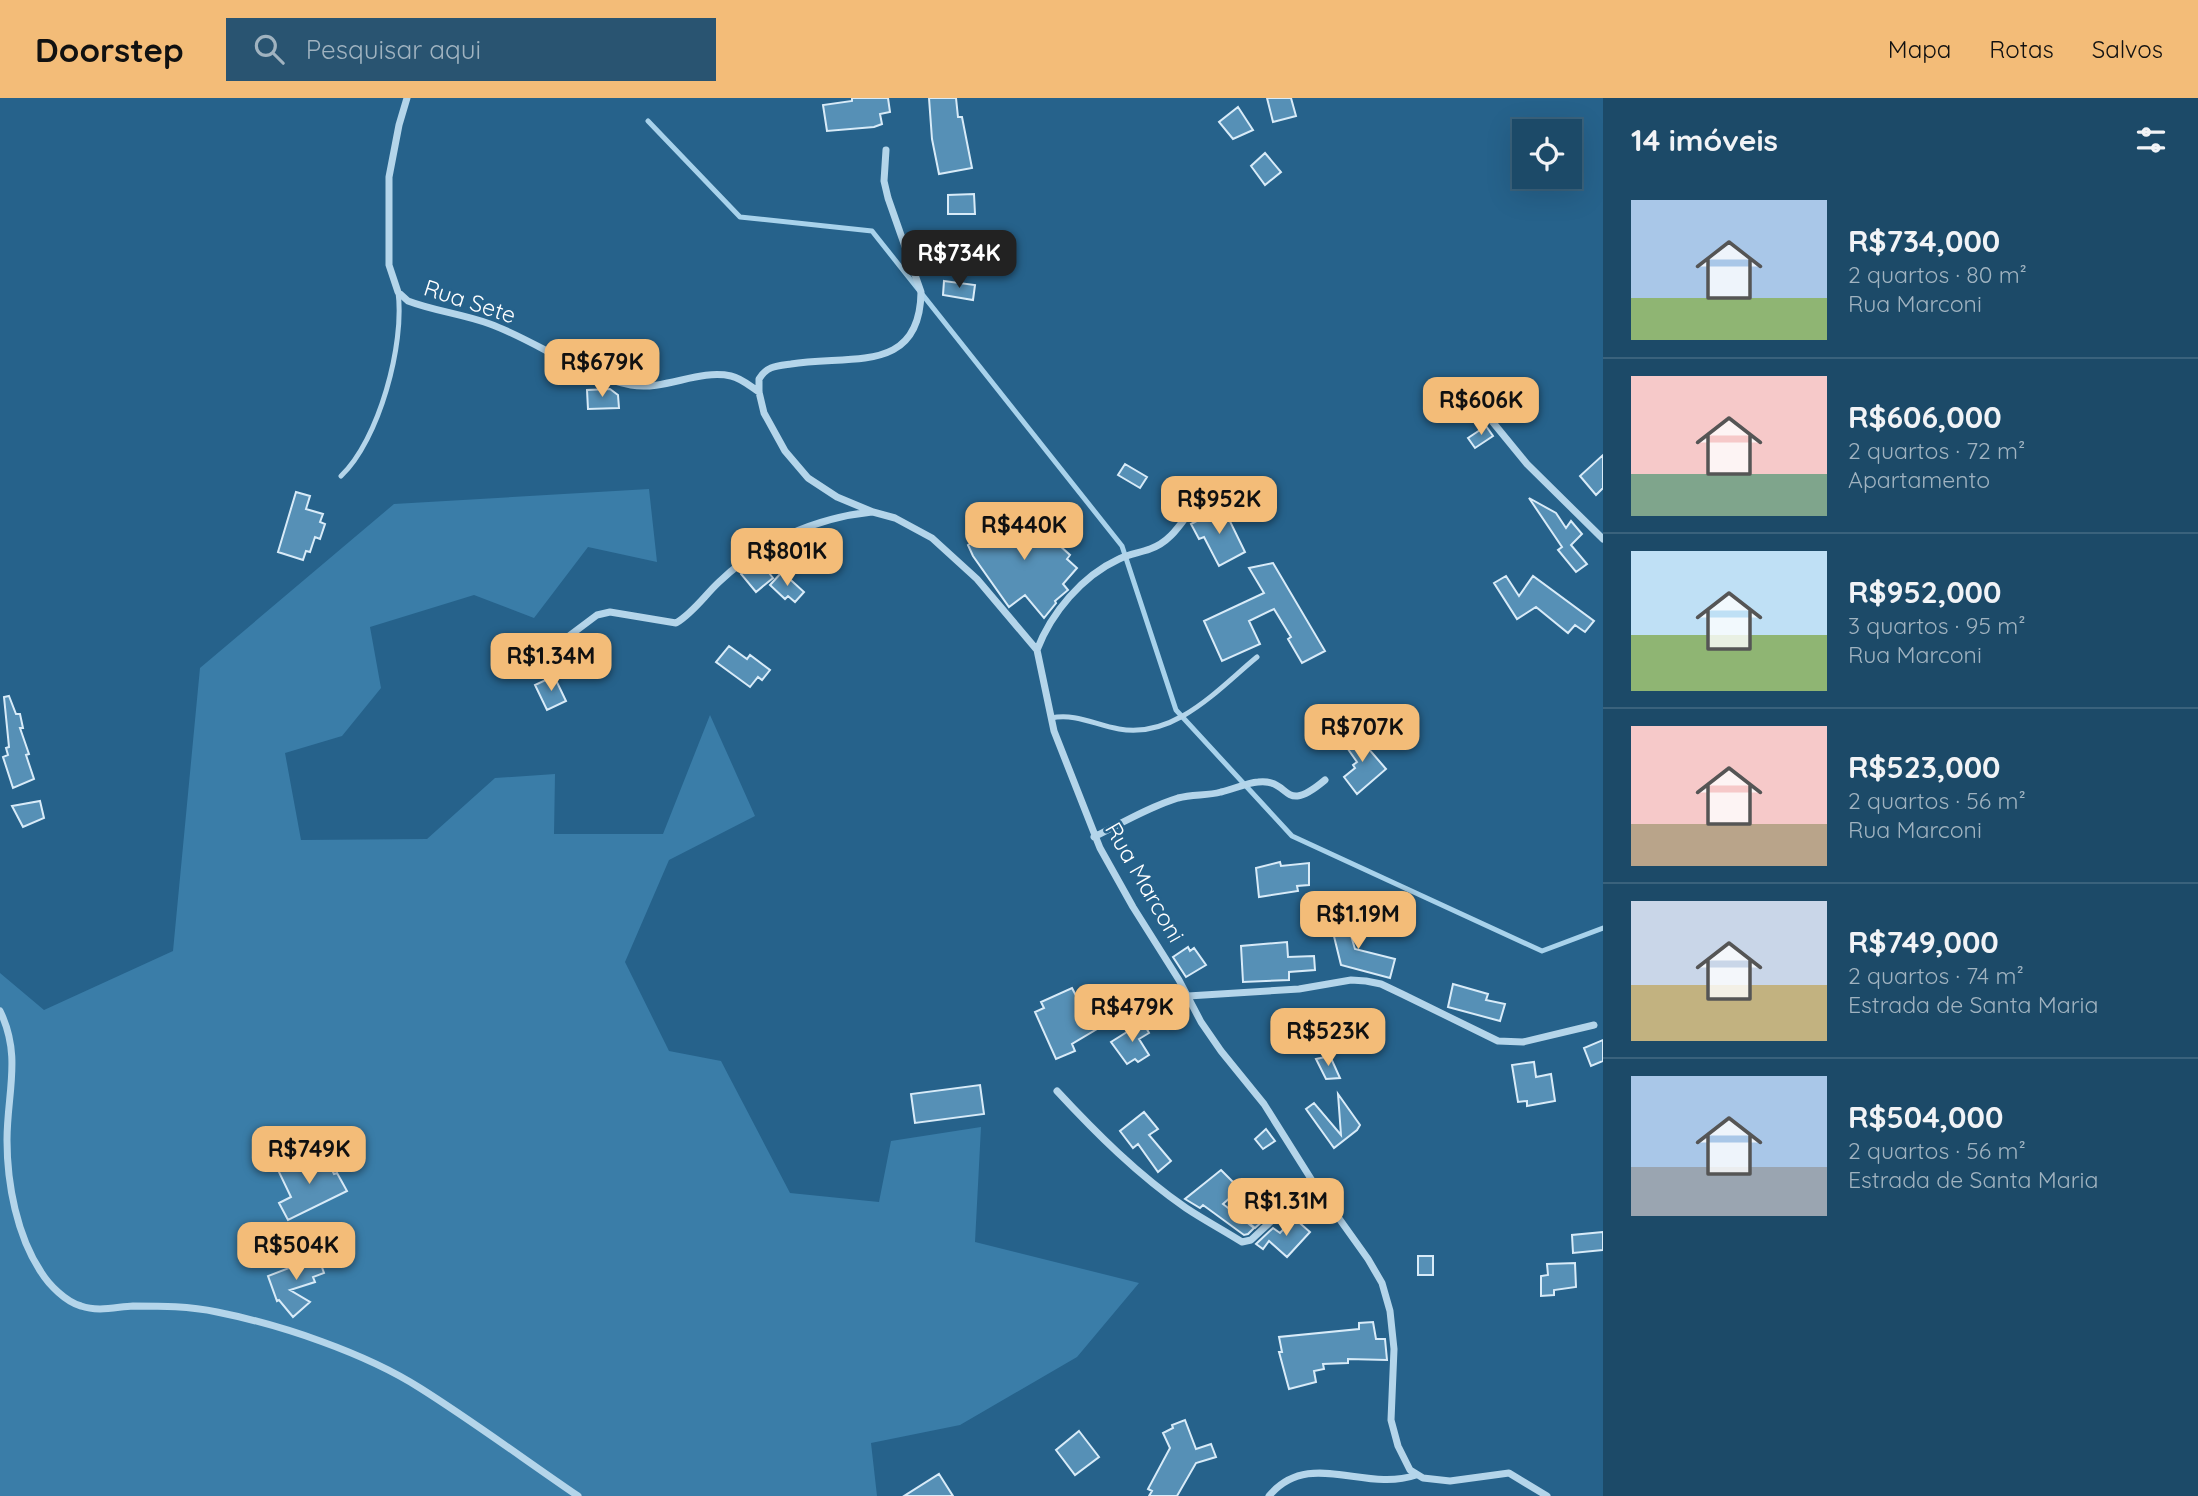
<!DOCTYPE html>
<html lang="pt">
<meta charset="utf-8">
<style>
body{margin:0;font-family:Quicksand,sans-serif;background:#295471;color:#f1f3f6;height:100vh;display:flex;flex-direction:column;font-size:26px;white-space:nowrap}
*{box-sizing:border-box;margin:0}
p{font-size:23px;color:#a0b3c0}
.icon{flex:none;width:38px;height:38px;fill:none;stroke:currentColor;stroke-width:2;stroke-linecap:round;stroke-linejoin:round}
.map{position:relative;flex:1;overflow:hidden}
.side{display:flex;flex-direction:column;background:#1c4a68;width:595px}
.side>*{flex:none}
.controls{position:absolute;left:1512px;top:21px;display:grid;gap:14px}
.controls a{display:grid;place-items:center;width:70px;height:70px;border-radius:0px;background:#1c4a68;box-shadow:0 7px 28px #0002,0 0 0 2px #3a627c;font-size:35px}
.price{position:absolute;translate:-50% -60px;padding:0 16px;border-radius:14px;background:#f3bc78;color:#111;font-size:23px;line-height:46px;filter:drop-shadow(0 2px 4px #0008)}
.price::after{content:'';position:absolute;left:50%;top:42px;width:21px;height:16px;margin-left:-10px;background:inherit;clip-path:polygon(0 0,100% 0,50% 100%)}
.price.on{background:#222;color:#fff}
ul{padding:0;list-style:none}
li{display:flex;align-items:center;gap:21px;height:175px;padding:0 28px}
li+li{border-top:2px solid #3a627c}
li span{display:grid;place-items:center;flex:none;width:196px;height:140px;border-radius:0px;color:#555}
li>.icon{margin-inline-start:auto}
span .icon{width:84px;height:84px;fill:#fffc;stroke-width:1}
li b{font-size:30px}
h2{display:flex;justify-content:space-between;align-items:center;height:84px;padding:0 28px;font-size:30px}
header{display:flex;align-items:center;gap:42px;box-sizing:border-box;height:98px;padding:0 35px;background:#f3bc78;color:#111}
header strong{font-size:33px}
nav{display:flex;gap:38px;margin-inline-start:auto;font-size:24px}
.search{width:490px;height:63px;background:#295471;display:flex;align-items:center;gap:18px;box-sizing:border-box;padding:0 24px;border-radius:0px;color:#a0b3c0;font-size:26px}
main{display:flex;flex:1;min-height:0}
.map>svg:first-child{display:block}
</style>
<header>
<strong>Doorstep</strong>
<div class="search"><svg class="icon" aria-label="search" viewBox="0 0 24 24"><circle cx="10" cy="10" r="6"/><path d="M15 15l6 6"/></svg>Pesquisar aqui</div>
<nav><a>Mapa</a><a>Rotas</a><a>Salvos</a></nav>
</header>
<main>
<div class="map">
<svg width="1603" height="1398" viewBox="0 0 1603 1398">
<rect width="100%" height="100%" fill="#26628b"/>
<path fill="#3a7da8" d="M649 391 657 464 588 449 534 520 474 497 370 529 381 590 342 638 285 655 301 742 427 741 495 680 555 676 554 736H663L710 617 755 718 669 762 625 864 669 953 721 963 790 1095 879 1104 891 1043 981 1029 975 1144 1139 1185 1077 1259 960 1327 871 1345 877 1398H0V875L44 912 173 853 200 570 394 406Z"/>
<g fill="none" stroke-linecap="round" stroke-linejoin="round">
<path stroke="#a8d2eb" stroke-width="5" d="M648 23 740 119 872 133 1122 448 1176 612 1292 738 1542 853 1603 830"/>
</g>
<path fill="#5690b6" stroke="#d8ebf8" stroke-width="2" d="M852 0H888L890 14 880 16 882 26 874 29 827 33 823 7 852 3Z
M929 0H956L958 19H962L972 70 939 76 932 41Z
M1267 0H1291L1296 18 1273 24Z
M1238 9 1253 32 1233 41 1219 24Z
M1265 55 1281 74 1265 87 1251 68Z
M974 96 975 116H948V97Z
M944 183 975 187 973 202 943 197Z
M610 291 618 297 619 310 588 311 587 292Z
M1486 328 1493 338 1475 350 1468 340Z
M1603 357V390L1596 397 1580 378Z
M1125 366 1147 379 1140 390 1118 377Z
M296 394 310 398 306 411 323 416 320 424 325 426 320 441 315 439 310 454 306 453 303 462 278 454Z
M1529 400 1556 415 1566 430 1571 423 1582 436 1571 447 1587 466 1576 474 1558 452 1562 449Z
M1223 409 1245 454 1219 468 1204 439 1199 441 1191 426Z
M1017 414 1035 431 1043 421 1054 430 1048 437 1070 457 1067 461 1077 470 1063 486 1068 492 1055 503 1056 505 1044 520 1025 497 1009 509 973 458 968 447Z
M759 462 773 480 756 494 741 476Z
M1273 465 1325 553 1302 565 1288 541 1291 539 1274 511 1249 523 1260 546 1222 563 1204 523 1264 495 1249 470Z
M782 474 804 494 795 504 788 498 785 501 770 487Z
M1506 478 1519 498 1533 478 1594 523 1585 534 1575 527 1568 535 1536 509 1517 521 1494 485Z
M729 548 747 561 750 557 770 572 762 582 758 579 750 589 716 564Z
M554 578 566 603 547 612 535 587Z
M9 598 16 616H20L23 630H20L29 656 26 657 34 681 13 690 3 659 8 657 6 650 9 649 4 599Z
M1355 635 1386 671 1357 696 1344 679 1355 670 1353 667 1357 664 1343 644Z
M40 703 44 720 23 729 12 708Z
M1280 764 1281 768 1309 765V787L1297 788 1298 793 1259 799 1256 770Z
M1344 814 1355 851 1395 861 1390 880 1341 867 1330 822 1332 817Z
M1287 844 1288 859 1314 858 1315 872 1289 874V882L1243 884 1241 848Z
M1188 849 1190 853 1194 850 1206 867 1186 879 1173 859Z
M1453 886 1488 896 1486 902 1505 906 1500 923 1448 909Z
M1072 890 1082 909 1105 896 1119 918 1072 946 1075 953 1056 961 1035 914 1044 910 1041 904Z
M1143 924 1149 935 1139 941 1149 957 1138 964 1135 961 1127 966 1111 944Z
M1603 942V963L1591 968 1584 950Z
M1330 958 1340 980 1326 981 1316 961Z
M1534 964 1536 979 1551 976 1555 1003 1527 1008V1003L1518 1004 1512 967Z
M980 987 984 1016 915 1025 911 996Z
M1338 996 1360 1027 1357 1032 1334 1050 1306 1011 1314 1005 1341 1037Z
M1144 1014 1158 1031 1149 1037 1171 1063 1158 1074 1138 1046 1133 1050 1120 1033Z
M1266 1031 1275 1043 1263 1051 1255 1041Z
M324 1056 334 1076 337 1075 347 1093 288 1122 279 1105 291 1099 278 1072 289 1066 291 1070 303 1064 304 1066Z
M1221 1072 1240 1091 1223 1106 1254 1130 1248 1136 1244 1137 1203 1107 1200 1110 1185 1101Z
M1257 1116 1264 1122 1255 1130 1249 1125Z
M1294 1120 1310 1134 1287 1159 1269 1143 1263 1151 1256 1146 1273 1130 1280 1135Z
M1603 1134V1152L1573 1155 1572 1137Z
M317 1155 324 1175 313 1179 315 1184 290 1192 310 1204 293 1219 279 1202 277 1203 268 1178 297 1167 295 1162Z
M1418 1158H1433V1177H1418Z
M1575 1165 1576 1189 1554 1192V1197L1541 1198V1178L1548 1177 1547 1166Z
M1373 1224 1376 1241H1385L1387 1262 1348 1261V1265L1323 1266 1324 1271 1314 1273 1316 1284 1289 1291 1279 1254H1282L1279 1239 1359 1231V1225Z
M1185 1322 1196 1351 1211 1346 1216 1359 1196 1365 1177 1398H1149L1152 1393 1148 1391 1170 1350 1163 1335 1173 1330 1172 1327Z
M1079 1333 1099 1359 1075 1377 1056 1352Z
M939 1376 953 1398H904Z"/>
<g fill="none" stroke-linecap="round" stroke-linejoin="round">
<path stroke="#b4d5ea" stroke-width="5" d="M341 378C379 342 405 246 398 194
M1051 620C1076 615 1095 627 1119 631 1175 641 1218 591 1257 559"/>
<path stroke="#b4d5ea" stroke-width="7" d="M407 0 399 27 389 79V167L398 194 408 203C434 213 463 216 490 226 537 243 581 278 631 287 665 293 698 271 731 278 741 280 750 288 759 294
M886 52 884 83 888 100 921 194C920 278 848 256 791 266 776 268 767 268 759 281V294L764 315 785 353 808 380 837 399 873 414 895 420 932 440 977 481 1037 552 1054 633 1100 750 1133 809 1179 882 1201 924 1221 953 1264 1006 1313 1084 1368 1161 1382 1185 1390 1213 1394 1251 1391 1322 1398 1348 1410 1372 1423 1380 1450 1383 1509 1375 1547 1398
M1491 322 1527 366 1603 441
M561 544 597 517 610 514 676 525C693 515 705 497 719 484 761 444 814 420 872 414
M1037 552C1051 515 1082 478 1119 461 1129 456 1139 455 1150 451 1168 445 1178 430 1189 415
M1094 739C1122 725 1149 709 1178 700 1193 696 1207 698 1221 694 1234 691 1246 685 1258 684 1292 680 1281 719 1325 682
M1188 898 1299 891 1351 882 1366 883 1381 886 1402 896 1498 943 1523 944 1594 927
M0 913C22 958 7 995 7 1042 7 1086 17 1138 41 1174 49 1187 66 1204 81 1208 98 1214 116 1209 133 1208 162 1208 189 1208 217 1214 282 1227 365 1255 420 1290 474 1324 525 1362 578 1398
M1057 993C1096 1035 1138 1077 1186 1110 1204 1122 1223 1132 1242 1144L1251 1142 1313 1084
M1269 1398C1309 1350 1364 1395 1416 1377"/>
</g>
<g text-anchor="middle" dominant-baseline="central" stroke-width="5" stroke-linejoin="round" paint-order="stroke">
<g font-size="23" fill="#fff" stroke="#26628b">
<text transform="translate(470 203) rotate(18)">Rua Sete</text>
<text transform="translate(1145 784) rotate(60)">Rua Marconi</text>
</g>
</g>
</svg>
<div class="controls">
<a><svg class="icon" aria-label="locate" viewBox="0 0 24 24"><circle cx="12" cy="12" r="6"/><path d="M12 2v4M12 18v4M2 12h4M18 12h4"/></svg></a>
</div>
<b class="price on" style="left:959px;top:192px">R$734K</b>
<b class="price" style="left:602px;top:301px">R$679K</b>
<b class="price" style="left:1481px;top:339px">R$606K</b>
<b class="price" style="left:1219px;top:438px">R$952K</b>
<b class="price" style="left:1024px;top:464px">R$440K</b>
<b class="price" style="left:787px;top:490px">R$801K</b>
<b class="price" style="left:551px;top:595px">R$1.34M</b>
<b class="price" style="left:1362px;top:666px">R$707K</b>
<b class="price" style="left:1358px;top:853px">R$1.19M</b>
<b class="price" style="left:1132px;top:946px">R$479K</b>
<b class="price" style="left:1328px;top:970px">R$523K</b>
<b class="price" style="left:309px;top:1088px">R$749K</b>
<b class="price" style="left:1286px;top:1140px">R$1.31M</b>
<b class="price" style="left:296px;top:1184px">R$504K</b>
</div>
<section class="side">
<h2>14 imóveis<svg class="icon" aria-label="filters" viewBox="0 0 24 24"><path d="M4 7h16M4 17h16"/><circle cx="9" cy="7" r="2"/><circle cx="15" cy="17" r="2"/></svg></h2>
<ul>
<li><span style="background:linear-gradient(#a9c7e8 70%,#8fb573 0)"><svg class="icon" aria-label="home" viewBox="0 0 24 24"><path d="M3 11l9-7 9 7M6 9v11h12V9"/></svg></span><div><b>R$734,000</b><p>2 quartos · 80 m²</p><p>Rua Marconi</p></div></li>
<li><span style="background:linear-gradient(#f6c9c9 70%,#7fa58c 0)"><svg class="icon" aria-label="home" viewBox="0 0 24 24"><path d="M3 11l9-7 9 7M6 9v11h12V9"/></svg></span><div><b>R$606,000</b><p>2 quartos · 72 m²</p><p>Apartamento</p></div></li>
<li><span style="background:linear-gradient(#bfe0f5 60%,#8fb573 0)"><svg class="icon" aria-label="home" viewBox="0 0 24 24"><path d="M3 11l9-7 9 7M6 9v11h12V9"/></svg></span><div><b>R$952,000</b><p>3 quartos · 95 m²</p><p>Rua Marconi</p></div></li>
<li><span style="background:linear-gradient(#f6c9c9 70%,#b9a48a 0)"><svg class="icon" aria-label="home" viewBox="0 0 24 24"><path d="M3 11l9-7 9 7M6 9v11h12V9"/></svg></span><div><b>R$523,000</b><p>2 quartos · 56 m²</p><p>Rua Marconi</p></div></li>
<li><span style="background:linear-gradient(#c9d6e8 60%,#c2b280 0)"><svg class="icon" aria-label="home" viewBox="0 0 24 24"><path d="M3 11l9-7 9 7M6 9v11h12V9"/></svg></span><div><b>R$749,000</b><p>2 quartos · 74 m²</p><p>Estrada de Santa Maria</p></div></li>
<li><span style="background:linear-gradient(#a9c7e8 65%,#9aa5b1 0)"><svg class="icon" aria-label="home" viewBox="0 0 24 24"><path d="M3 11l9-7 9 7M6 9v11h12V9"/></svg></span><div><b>R$504,000</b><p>2 quartos · 56 m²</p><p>Estrada de Santa Maria</p></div></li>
</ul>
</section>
</main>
